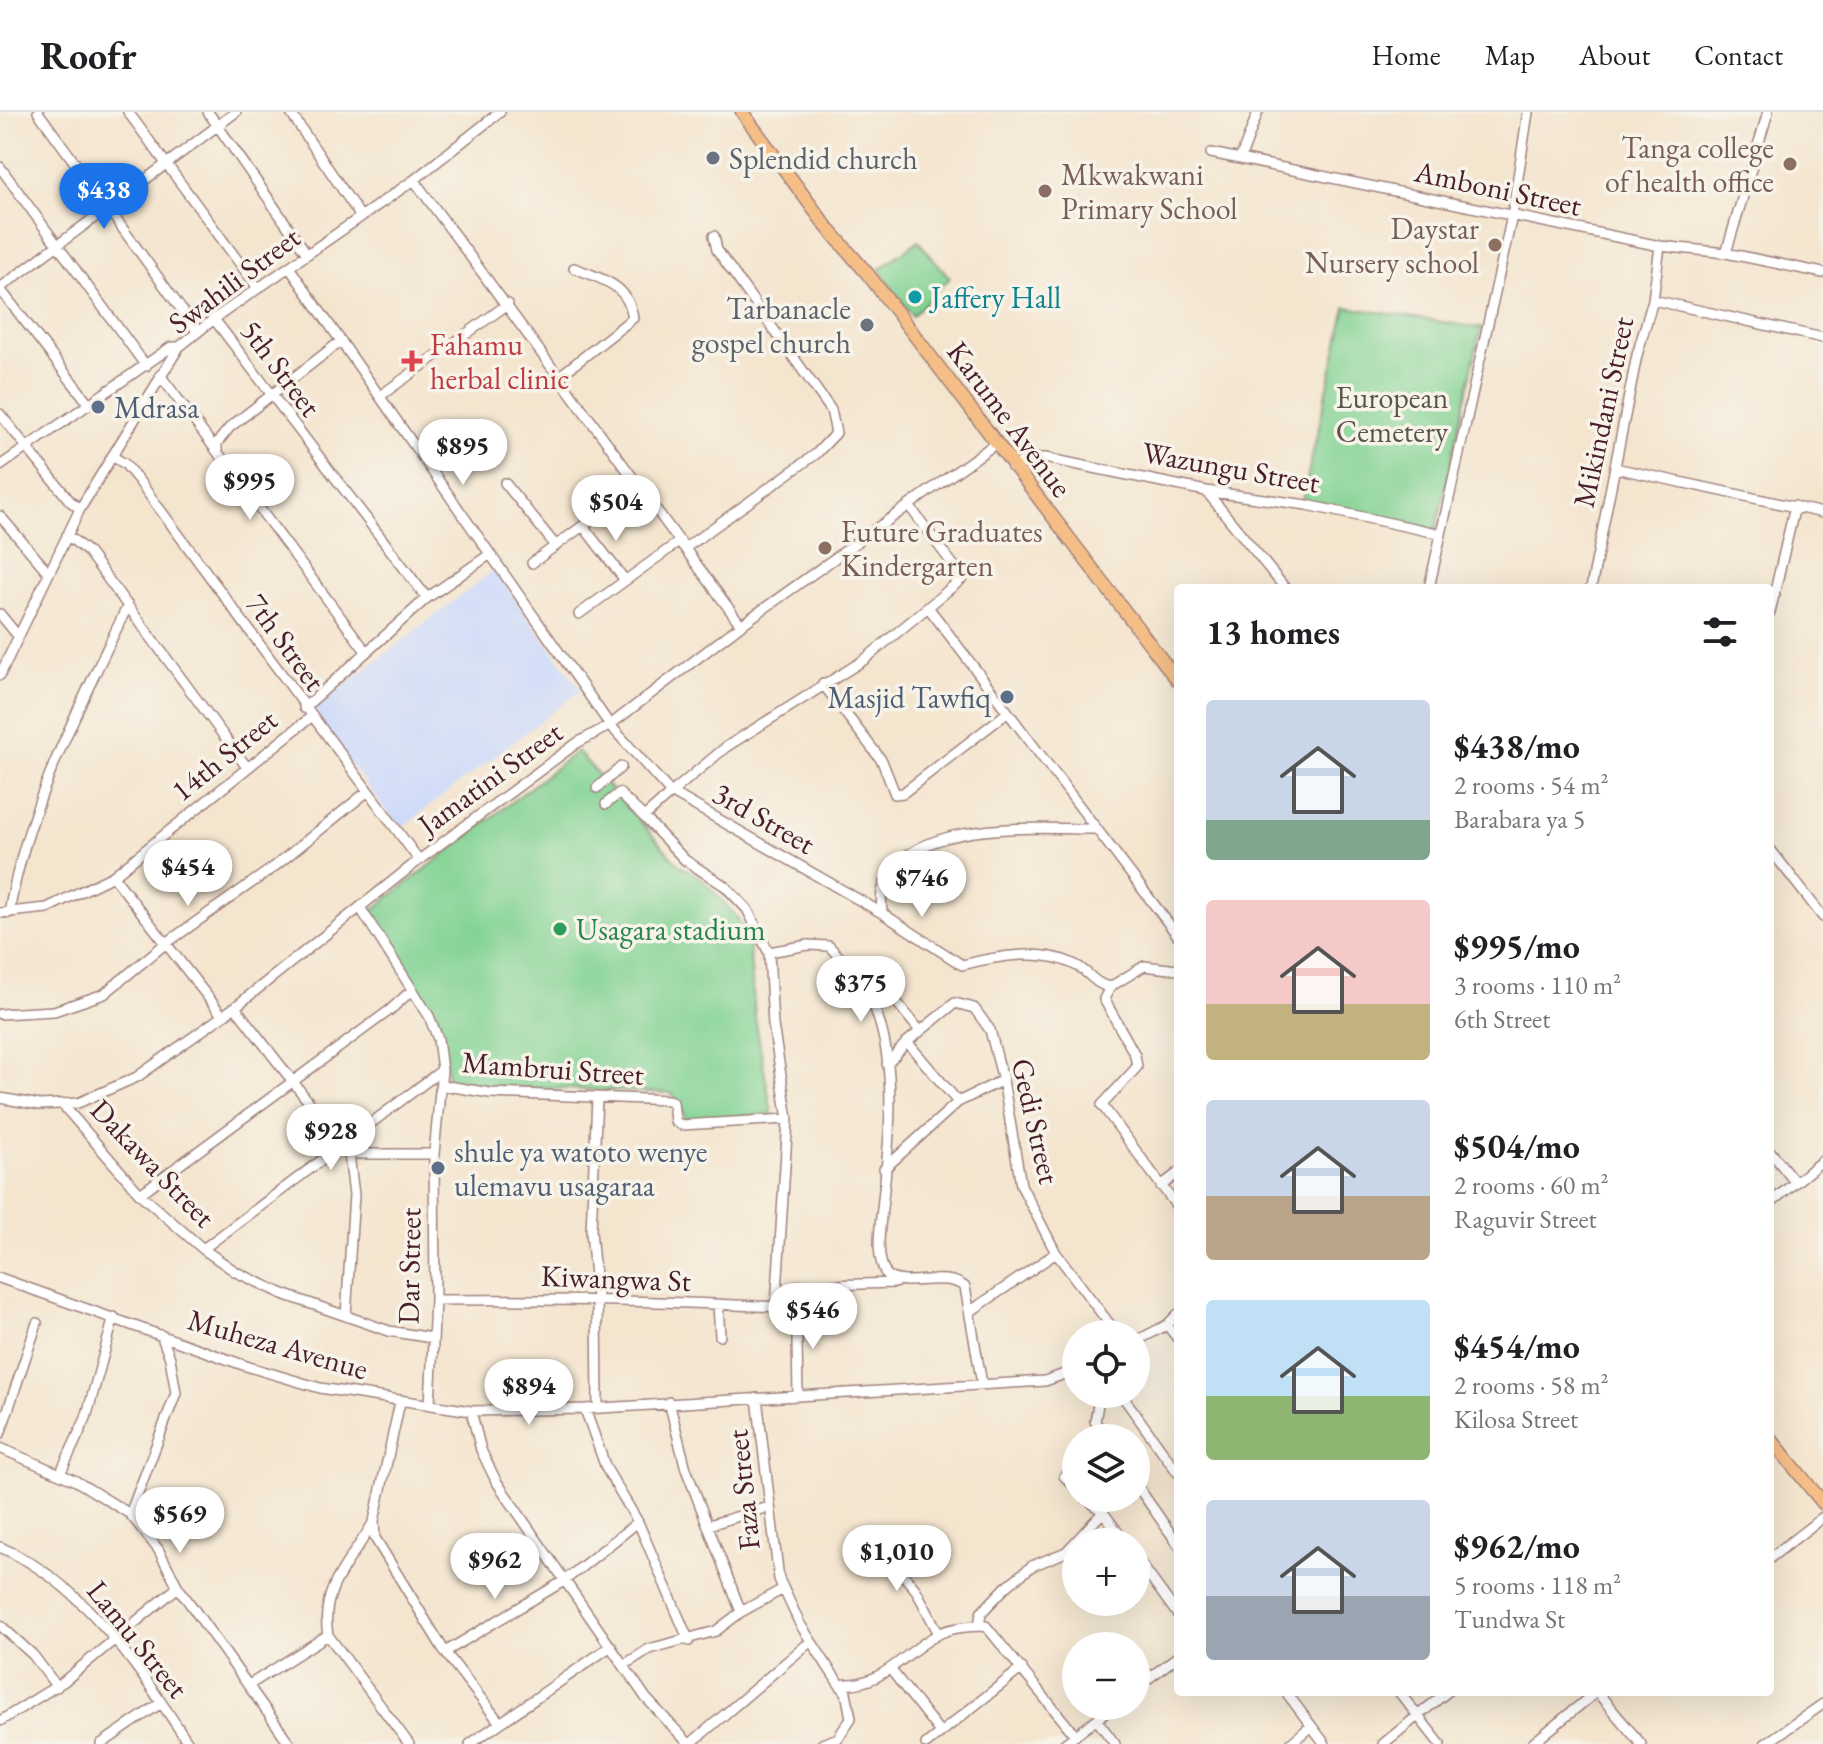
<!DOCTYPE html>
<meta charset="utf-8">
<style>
body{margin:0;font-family:"EB Garamond",serif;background:#f2f2f2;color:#202124;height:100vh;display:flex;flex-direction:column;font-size:30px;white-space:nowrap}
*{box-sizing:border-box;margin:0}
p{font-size:26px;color:#757577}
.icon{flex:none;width:44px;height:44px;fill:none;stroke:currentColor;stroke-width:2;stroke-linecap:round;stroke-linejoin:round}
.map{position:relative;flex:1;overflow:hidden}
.drawer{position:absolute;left:1174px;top:472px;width:600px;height:1112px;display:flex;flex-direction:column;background:#fff;border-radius:8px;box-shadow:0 8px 32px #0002}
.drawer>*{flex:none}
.buttons{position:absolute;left:1062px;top:1208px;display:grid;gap:16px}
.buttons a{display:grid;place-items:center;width:88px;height:88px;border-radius:50%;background:#fff;box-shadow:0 8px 32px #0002;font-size:40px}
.price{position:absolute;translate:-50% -68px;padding:0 18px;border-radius:28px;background:#fff;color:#222;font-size:26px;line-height:52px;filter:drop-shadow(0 2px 4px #0008)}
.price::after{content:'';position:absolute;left:50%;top:48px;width:24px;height:18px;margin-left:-12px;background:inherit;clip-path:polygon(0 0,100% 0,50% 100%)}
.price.selected{background:#1a73e8;color:#fff}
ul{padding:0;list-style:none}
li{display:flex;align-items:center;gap:24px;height:200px;padding:0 32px}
li span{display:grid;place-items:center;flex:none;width:224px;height:160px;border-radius:8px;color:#555}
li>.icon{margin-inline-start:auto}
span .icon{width:96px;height:96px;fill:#fffc;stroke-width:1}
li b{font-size:34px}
h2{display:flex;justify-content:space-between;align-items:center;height:96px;padding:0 32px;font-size:34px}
header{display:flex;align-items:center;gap:48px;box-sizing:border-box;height:112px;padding:0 40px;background:#fff;border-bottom:2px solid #e0e0e0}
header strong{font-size:38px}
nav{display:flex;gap:44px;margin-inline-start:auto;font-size:28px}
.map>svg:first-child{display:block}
</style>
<header>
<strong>Roofr</strong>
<nav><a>Home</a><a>Map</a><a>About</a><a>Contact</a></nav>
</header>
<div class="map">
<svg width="1823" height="1632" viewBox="0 0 1823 1632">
<rect width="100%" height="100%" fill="#f7f3e8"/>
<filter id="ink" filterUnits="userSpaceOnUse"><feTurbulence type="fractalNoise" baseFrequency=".0125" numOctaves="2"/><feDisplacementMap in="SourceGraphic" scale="16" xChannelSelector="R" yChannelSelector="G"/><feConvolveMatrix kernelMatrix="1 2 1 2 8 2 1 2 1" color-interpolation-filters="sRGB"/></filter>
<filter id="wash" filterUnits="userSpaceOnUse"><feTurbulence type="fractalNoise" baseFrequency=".006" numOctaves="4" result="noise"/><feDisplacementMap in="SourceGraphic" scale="32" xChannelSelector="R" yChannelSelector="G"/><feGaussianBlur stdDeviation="1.8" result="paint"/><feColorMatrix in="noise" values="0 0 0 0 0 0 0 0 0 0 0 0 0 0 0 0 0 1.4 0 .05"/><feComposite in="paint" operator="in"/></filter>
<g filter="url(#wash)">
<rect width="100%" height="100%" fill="#f4e5cf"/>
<path fill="#cedafa" d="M494 458 581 578 400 717 310 600Z"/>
<path fill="#80d293" stroke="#65785f" stroke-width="2" d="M918 129 950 166 912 204 879 157Z
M1346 195 1481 216 1436 418 1302 389Z
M577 639 679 753 700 765 737 805 749 833 755 905 772 1002 685 1008 680 990 671 981 490 974 448 969 441 914 369 801Z"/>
</g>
<g filter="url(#ink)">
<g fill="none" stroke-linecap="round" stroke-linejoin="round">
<g stroke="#9f827d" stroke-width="12">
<path id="minor" d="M38 0 197 219
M128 0 258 176
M208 0 307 142
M290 0 361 105
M1211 41 1660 134 1726 141 1823 161
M1241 45 1258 0
M0 55 146 254
M414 68 741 513
M1726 141 1768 0
M289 155 610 613 671 681 644 705 685 748 725 774 747 797 769 841 773 913 788 1007 776 1195
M0 176 236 0
M0 177 90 293
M1653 188 1823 226
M214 207 427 486
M160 263 365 538
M561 263 633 206C628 172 602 167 574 156
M380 284 508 192
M0 302 70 389 80 397
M217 339V331L230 315 341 229
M112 344 125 352 139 369 419 748
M0 354 171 235H179
M1012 355 1030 346H1045L1206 379 1307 393 1441 422
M1615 356 1823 401
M505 371 556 434
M1206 379 1285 476
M0 404 48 460
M583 414 624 467
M67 423 88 440 246 654
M685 436 816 342 836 321 831 298 717 138 714 124
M532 451 640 372
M1429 476 1512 104 1528 0
M1591 476 1637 243 1653 188 1660 134
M928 495 1178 824
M1770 500 1795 394
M0 502 18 524
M579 502 680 429
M0 563 80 397 179 235 214 207 414 68 500 0
M823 572 882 649 895 682 903 681 1007 601
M304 596 427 486 489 443
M597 676 621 655
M671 680 882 801 962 853C997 844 1045 835 1079 855 1090 862 1096 873 1110 875L1144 854 1178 858
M671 681 726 635 864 548 963 466 910 395
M606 692 619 681 644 705
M1770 737 1823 805
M113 764 222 903
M361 797 429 904 438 927 442 958 434 1042 435 1188 430 1293
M0 801 47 796 113 764 311 605
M9 801C28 690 80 594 128 493
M882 801C882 793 880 783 883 776 907 705 1036 717 1095 717
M769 840 808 833 829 834C842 848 856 861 865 876 900 937 890 1021 883 1087 881 1111 873 1145 888 1165 912 1176 944 1159 965 1175L982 1272
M865 851 920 919
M1110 875 1104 887 1135 943 1137 955 1102 993 1178 1096
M235 895 349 1042 354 1083 346 1204
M0 902 54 899 104 882 165 832 274 755 368 679
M907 930 958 990
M887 952 907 930 955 891 974 896 990 918 1003 968 1021 1073 1056 1141 1117 1222
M441 973 490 981 669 988 673 990 675 1009 681 1013 788 1007
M0 986 40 993 78 991 137 965 235 895 419 748 577 631 610 613 741 513 995 332
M597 986 591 1119 597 1186 598 1295
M63 993 140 1082 203 1137 236 1160 283 1182 389 1219 432 1226
M1770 1039 1795 1070
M349 1042H434
M884 1057 958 990 1003 968
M1161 1074 1178 1061
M140 1082 390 898 412 878
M1770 1091 1823 1048
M203 1137 442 958
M0 1166 246 1254 320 1276 471 1299 585 1297 962 1274 1045 1269 1076 1258
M435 1188C555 1187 675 1189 794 1196
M718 1193 720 1224
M971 1199 1056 1141
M1167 1213 1178 1227
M1136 1229 1167 1213 1178 1202
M1100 1282 1095 1309 1104 1326
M1121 1282 1178 1361
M798 1284 796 1174 895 1171
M757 1286 779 1467 800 1512 839 1572C882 1576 903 1541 937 1523 950 1515 971 1514 986 1514L1075 1623
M400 1290 374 1409 375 1426 445 1540 500 1611
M669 1290 686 1357 741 1500
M585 1297 606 1356 638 1410 689 1529
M471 1299 481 1338 496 1369 646 1586 689 1632
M0 1322 37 1211
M0 1336 76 1369 130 1402 158 1437 178 1475 290 1632
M60 1362 86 1306 114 1205
M1064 1364 1076 1376
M1136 1372 1178 1432
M1086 1386 1103 1400 1125 1430
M130 1402 176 1281 170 1246 161 1223
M374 1409C353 1448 319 1474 328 1523L409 1632
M709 1413 769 1395
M876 1431 916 1478 939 1522
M0 1435C86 1472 139 1557 189 1632
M1136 1445 1178 1503
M1770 1446 1823 1405
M0 1513 33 1543 57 1575
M979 1514 981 1501 1006 1475 1032 1454 1066 1440 1103 1400
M445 1540 564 1469 638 1410
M624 1553 649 1537 716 1519 741 1500 783 1477
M891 1558 939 1619
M249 1573 328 1523
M1136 1576 1178 1544
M1286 1580 1325 1632
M1399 1580 1440 1632
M1597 1580 1641 1632
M1097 1608 1115 1632
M0 1609 63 1570 178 1475
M101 1632 161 1591
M470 1632 611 1534
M690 1632 811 1529
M822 1632 838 1626 851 1606 846 1580 839 1572
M926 1632 1022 1556
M1064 1632 1114 1594
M1290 1632 1311 1614
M1383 1632 1447 1580
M1532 1632 1596 1580
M1765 1632 1823 1592"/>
</g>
<g stroke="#9f827d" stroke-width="15">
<path id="major" d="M742 0 826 114 867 161 1178 569
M1770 1326 1823 1391"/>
</g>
<use href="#minor" stroke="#fff" stroke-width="9"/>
<use href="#major" stroke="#f6be87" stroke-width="12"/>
</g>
</g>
<g fill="#6b7280" stroke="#f7f3e8" stroke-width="3">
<circle cx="713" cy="46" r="8"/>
<circle cx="867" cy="213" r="8"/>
</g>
<g fill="#8d6e63" stroke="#f7f3e8" stroke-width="3">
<circle cx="1790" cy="52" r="8"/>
<circle cx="1045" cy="79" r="8"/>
<circle cx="1495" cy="133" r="8"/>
<circle cx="825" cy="436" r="8"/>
</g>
<circle fill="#0f9aa8" stroke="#f7f3e8" stroke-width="3" cx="915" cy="185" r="8"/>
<path fill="#e0444e" stroke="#f7f3e8" stroke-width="3" d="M408 237h8v8h8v8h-8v8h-8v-8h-8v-8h8z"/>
<g fill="#5c6f8a" stroke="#f7f3e8" stroke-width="3">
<circle cx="98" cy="295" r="8"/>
<circle cx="1007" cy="585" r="8"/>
<circle cx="438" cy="1056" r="8"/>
</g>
<circle fill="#2e9e5b" stroke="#f7f3e8" stroke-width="3" cx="560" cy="817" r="8"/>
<g text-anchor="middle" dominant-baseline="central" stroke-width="7" stroke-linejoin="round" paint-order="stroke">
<g font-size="30" fill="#785e54" stroke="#f7f3e8" text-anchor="end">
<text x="1774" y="35">Tanga college<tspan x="1774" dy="34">of health office</tspan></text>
<text x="1061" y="62" text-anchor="start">Mkwakwani<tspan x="1061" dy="34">Primary School</tspan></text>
<text x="1479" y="116">Daystar<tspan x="1479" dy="34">Nursery school</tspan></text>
<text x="841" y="419" text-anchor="start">Future Graduates<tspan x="841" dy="34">Kindergarten</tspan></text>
</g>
<g font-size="30" fill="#5b616d" stroke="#f7f3e8" text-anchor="start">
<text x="729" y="46">Splendid church</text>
<text x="851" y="196" text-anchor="end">Tarbanacle<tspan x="851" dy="34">gospel church</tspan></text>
</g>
<g font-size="30" fill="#4a1f2b" stroke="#f7f3e8">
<text transform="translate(1498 76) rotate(12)">Amboni Street</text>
<text transform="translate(234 168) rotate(-37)">Swahili Street</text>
<text transform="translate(281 256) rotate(53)">5th Street</text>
<text transform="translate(1603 300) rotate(-78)">Mikindani Street</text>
<text transform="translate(1010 307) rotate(53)">Karume Avenue</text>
<text transform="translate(1231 355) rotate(10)">Wazungu Street</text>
<text transform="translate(286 530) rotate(54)">7th Street</text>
<text transform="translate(224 643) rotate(-39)">14th Street</text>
<text transform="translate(490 666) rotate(-36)">Jamatini Street</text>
<text transform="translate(764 706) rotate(30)">3rd Street</text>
<text transform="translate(553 956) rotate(4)">Mambrui Street</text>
<text transform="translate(1036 1009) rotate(77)">Gedi Street</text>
<text transform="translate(153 1051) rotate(46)">Dakawa Street</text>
<text transform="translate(409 1154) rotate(-89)">Dar Street</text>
<text transform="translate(616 1166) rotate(2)">Kiwangwa St</text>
<text transform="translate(278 1232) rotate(16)">Muheza Avenue</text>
<text transform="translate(743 1378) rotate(-96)">Faza Street</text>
<text transform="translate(138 1527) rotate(51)">Lamu Street</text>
</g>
<g font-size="30" fill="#0d838f" stroke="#f7f3e8" text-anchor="start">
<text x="931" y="185">Jaffery Hall</text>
</g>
<g font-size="30" fill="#be3a42" stroke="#f7f3e8" text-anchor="start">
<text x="430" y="232">Fahamu<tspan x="430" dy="34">herbal clinic</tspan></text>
</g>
<g font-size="30" fill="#5a554a" stroke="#f7f3e8">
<text x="1392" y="285">European<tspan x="1392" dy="34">Cemetery</tspan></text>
</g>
<g font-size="30" fill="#4e5e75" stroke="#f7f3e8" text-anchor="start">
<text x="114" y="295">Mdrasa</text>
<text x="991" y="585" text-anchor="end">Masjid Tawfiq</text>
<text x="454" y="1039">shule ya watoto wenye<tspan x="454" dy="34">ulemavu usagaraa</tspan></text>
</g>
<g font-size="30" fill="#27864d" stroke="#f7f3e8" text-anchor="start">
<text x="576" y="817">Usagara stadium</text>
</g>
</g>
</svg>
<div class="buttons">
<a><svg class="icon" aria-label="locate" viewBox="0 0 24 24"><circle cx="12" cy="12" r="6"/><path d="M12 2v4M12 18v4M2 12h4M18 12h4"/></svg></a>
<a><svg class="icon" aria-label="layers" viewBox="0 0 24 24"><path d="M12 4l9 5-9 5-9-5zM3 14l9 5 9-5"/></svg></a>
<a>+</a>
<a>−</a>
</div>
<b class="price selected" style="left:104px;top:119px">$438</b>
<b class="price" style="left:463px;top:375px">$895</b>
<b class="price" style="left:250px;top:410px">$995</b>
<b class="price" style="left:616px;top:431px">$504</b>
<b class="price" style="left:188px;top:796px">$454</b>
<b class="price" style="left:922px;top:807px">$746</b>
<b class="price" style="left:861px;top:912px">$375</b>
<b class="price" style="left:331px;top:1060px">$928</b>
<b class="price" style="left:813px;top:1239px">$546</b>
<b class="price" style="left:529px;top:1315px">$894</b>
<b class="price" style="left:180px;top:1443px">$569</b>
<b class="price" style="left:897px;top:1481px">$1,010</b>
<b class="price" style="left:495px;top:1489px">$962</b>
<section class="drawer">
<h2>13 homes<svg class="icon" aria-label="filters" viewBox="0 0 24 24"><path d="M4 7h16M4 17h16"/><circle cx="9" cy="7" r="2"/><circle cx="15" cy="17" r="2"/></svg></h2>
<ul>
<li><span style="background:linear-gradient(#c9d6e8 75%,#7fa58c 0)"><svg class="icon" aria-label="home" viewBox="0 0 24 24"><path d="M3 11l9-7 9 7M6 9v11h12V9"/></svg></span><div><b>$438/mo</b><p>2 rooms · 54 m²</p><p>Barabara ya 5</p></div></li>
<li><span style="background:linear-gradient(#f6c9c9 65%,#c2b280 0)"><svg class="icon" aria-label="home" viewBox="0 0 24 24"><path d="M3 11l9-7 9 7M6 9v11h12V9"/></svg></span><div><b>$995/mo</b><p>3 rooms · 110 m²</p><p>6th Street</p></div></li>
<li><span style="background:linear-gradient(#c9d6e8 60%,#b9a48a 0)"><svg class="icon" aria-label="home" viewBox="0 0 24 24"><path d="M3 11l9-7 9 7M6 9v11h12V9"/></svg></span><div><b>$504/mo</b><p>2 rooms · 60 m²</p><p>Raguvir Street</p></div></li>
<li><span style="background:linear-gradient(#bfe0f5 60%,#8fb573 0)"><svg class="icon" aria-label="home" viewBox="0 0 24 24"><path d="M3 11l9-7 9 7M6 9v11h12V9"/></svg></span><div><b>$454/mo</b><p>2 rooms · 58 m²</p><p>Kilosa Street</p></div></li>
<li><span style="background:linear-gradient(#c9d6e8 60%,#9aa5b1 0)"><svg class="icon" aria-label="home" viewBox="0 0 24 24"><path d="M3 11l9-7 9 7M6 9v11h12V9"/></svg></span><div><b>$962/mo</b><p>5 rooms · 118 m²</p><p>Tundwa St</p></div></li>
</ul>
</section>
</div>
